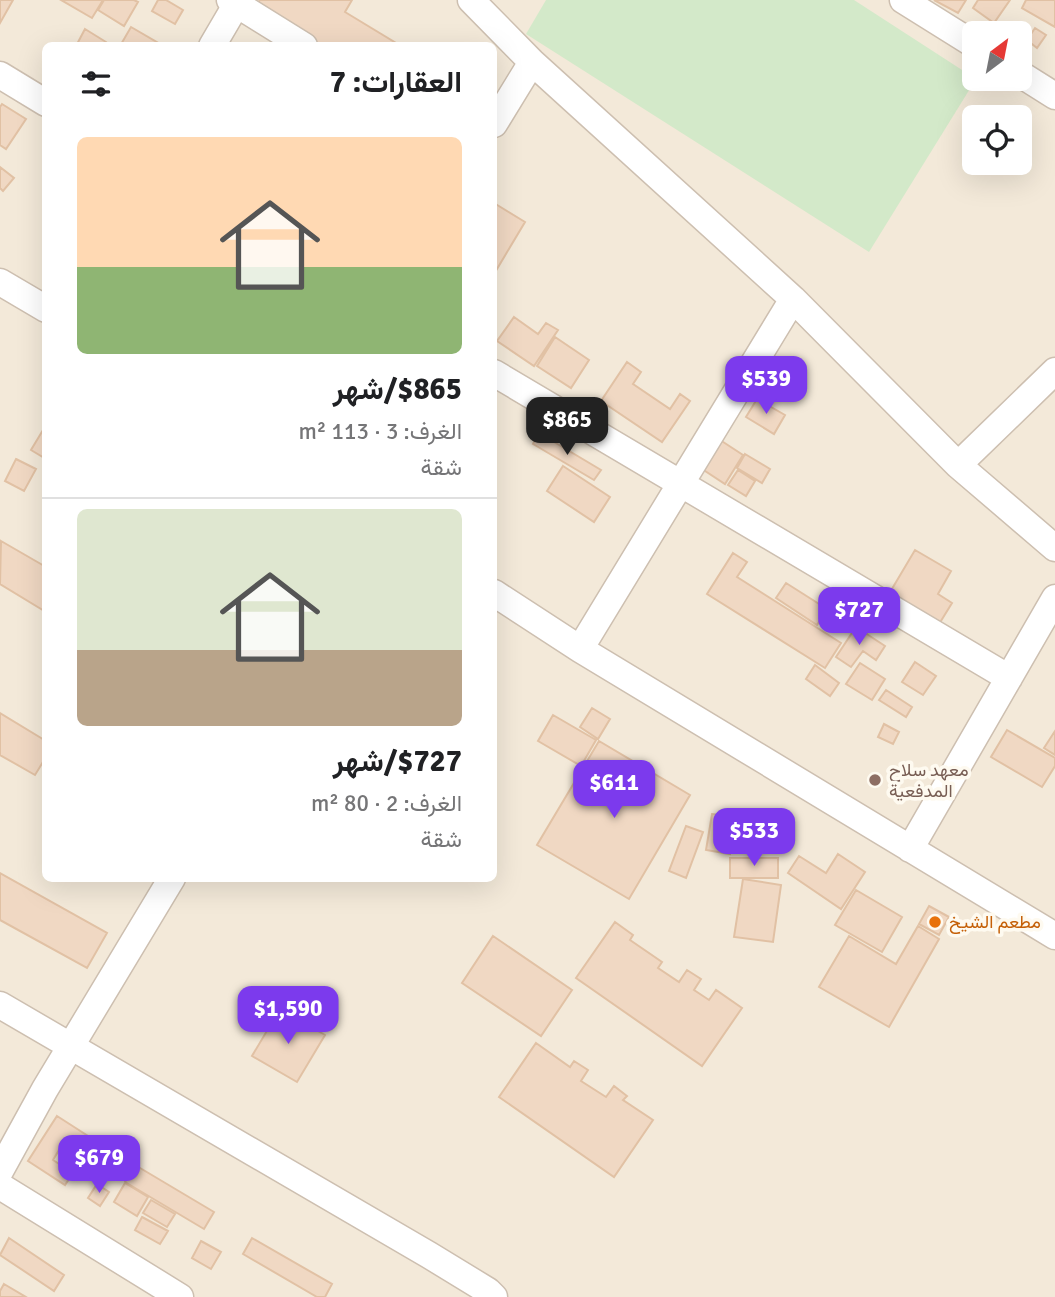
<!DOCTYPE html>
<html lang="ar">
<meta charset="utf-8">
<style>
body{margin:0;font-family:Signika,Vazirmatn,sans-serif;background:#f2f2f2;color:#202124;direction:rtl;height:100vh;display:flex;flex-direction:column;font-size:26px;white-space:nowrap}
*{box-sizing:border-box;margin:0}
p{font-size:23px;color:#757577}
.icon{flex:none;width:38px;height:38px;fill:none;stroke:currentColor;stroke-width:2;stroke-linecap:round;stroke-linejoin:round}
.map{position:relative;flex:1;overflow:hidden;direction:ltr}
.panel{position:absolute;left:42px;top:42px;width:455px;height:840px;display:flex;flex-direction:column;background:#fff;border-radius:10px;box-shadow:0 7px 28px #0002;direction:rtl}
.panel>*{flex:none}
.needle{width:46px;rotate:32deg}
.fabs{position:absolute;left:962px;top:21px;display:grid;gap:14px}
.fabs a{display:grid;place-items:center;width:70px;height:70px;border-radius:10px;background:#fff;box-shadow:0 7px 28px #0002;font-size:35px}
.price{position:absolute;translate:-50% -60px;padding:0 16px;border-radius:14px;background:#7c3aed;color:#fff;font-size:23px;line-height:46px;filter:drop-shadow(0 2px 4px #0008)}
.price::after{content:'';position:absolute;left:50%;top:42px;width:21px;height:16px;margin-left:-10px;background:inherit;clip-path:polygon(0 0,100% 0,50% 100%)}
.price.selected{background:#222;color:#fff}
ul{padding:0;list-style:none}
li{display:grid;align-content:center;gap:14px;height:371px;padding:0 35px}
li+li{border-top:2px solid #e0e0e0}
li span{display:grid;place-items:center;height:217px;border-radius:10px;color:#555}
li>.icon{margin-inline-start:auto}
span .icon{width:126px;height:126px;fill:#fffc;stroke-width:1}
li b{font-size:30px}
h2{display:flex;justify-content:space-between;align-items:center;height:84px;padding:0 35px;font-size:30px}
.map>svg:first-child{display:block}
</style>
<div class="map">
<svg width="1055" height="1297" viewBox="0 0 1055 1297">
<rect width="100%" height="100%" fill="#fcf6ea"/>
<path fill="#f3e9d9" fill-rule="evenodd" d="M0 0H1055V1297H0ZM975 33H1020V79H975ZM46 46H494V878H46ZM975 117H1020V163H975Z"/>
<path fill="#d3e9c9" d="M546 0H854L976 79 869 252 526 34Z"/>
<path fill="#f0d8c3" stroke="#e1c1a4" stroke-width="2" d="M0 0H13L0 23Z
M61 0H103L92 18Z
M104 0H134L138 2 124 26 98 10Z
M158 0H166L183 10 175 24 152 11Z
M260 0H352L345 12 401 46H312L255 7Z
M934 0H966L958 13Z
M978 0H1010L994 23 973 8Z
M1026 0H1055V27L1022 8Z
M131 27 160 44 159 46H120Z
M1035 28 1046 35 1037 48 1027 40Z
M85 29 106 42 104 46H76Z
M2 104 26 119 6 149 0 145V107Z
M0 167 14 178 3 191 0 188Z
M494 203 525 222 494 274Z
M514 317 538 334 546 323 558 330 534 366 497 341Z
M555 337 589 360 571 388 537 366Z
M627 362 641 372 633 384 670 409 680 394 690 401 662 442 601 401Z
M757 399 785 415 774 434 746 417Z
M46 425V459L31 450Z
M539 433 601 470 594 480 533 444Z
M714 436 743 455 725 484 696 465Z
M745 454 770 469 762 483 737 468Z
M16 459 36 469 24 491 5 481Z
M563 466 610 497 594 522 547 491Z
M738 470 755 481 746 496 728 485Z
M1 541 46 567V612L0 584Z
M915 550 951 571 938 594 952 603 936 629 886 599Z
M733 553 747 562 737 577 841 643 825 668 707 594Z
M786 583 827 609 817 625 776 598Z
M856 627 885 646 876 660 863 651 851 667 836 657Z
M915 662 936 676 923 695 902 682Z
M860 663 885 679 872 700 846 684Z
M815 665 839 683 830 696 806 679Z
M886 690 912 707 906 717 879 700Z
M592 708 610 719 598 739 580 727Z
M0 713 46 741V757L35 775 0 755Z
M553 715 596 740 581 766 538 741Z
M884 724 899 732 893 744 878 737Z
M1007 730 1055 758V766L1042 787 991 757Z
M1055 731V755L1044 748Z
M599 741 690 795 629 899 537 845Z
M712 814 736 817 730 854 706 850Z
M686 826 703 832 686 878 669 871Z
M838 854 865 872 841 909 788 873 799 856 826 873Z
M730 858H778V878H730Z
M0 873 107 933 87 968 0 920Z
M743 879 781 885 773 942 734 937Z
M856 890 902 917 882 952 835 925Z
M929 906 949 917 939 935 919 924Z
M615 922 633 935 630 940 662 962 658 968 679 982 687 970 701 979 694 990 709 1000 716 990 742 1008 702 1066 576 978Z
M918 926 939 939 889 1027 819 987 849 936 896 964Z
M493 936 572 990 541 1036 462 983Z
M280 1009 325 1035 297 1082 252 1056Z
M536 1043 570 1067 574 1061 588 1070 581 1081 606 1097 614 1086 627 1096 623 1100 653 1120 614 1177 499 1097Z
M57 1116 99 1143 87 1161 62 1145 53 1160 73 1173 65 1185 28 1161Z
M135 1165 214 1212 204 1229 125 1182Z
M125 1183 148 1197 137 1216 114 1202Z
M97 1184 109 1192 100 1206 88 1198Z
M151 1200 175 1214 167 1227 143 1213Z
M142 1217 168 1231 160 1244 135 1230Z
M9 1238 64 1275 54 1291 0 1255Z
M252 1238 332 1284 325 1297H317L243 1254Z
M201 1241 221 1252 211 1269 192 1258Z
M4 1284 26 1297H0V1291Z"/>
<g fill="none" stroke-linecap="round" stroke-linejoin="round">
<g stroke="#cdbfb0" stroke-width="29">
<path id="street" d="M230 0 304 46
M471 0 532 62 793 299 958 465 1055 548
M903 0 975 45
M212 46 239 0
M1020 74 1055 96
M0 75 46 103
M494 124 532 62
M0 282 46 309
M494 373 1009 678
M958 465 1055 371
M494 593 580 649 1055 936
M580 649 793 299
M910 849 1055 598
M0 1005 429 1255 488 1291 494 1297
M0 1171 45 1089 172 878
M0 1186 180 1297"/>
</g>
<use href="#street" stroke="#fff" stroke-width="26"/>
</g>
<circle fill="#8d6e63" stroke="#fefaf0" stroke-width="2.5" cx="875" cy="780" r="7"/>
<circle fill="#e8710a" stroke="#fefaf0" stroke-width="2.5" cx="935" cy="922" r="7"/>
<g text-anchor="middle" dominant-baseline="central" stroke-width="7" stroke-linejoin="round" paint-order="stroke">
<g font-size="18" fill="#785e54" stroke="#fefaf0" text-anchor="start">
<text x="889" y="770">معهد سلاح<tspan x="889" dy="21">المدفعية</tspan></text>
</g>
<g font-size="18" fill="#c56008" stroke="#fefaf0" text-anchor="start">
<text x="949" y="922">مطعم الشيخ</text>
</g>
</g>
</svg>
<div class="fabs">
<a><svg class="needle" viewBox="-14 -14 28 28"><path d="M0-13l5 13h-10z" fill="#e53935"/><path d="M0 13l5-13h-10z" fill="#757577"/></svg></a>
<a><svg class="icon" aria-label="locate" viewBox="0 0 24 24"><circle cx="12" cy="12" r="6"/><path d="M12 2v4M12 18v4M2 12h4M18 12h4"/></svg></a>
</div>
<b class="price" style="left:766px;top:416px">$539</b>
<b class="price selected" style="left:567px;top:457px">$865</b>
<b class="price" style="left:859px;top:647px">$727</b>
<b class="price" style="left:614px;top:820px">$611</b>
<b class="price" style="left:754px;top:868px">$533</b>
<b class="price" style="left:288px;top:1046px">$1,590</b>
<b class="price" style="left:99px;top:1195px">$679</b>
<section class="panel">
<h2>العقارات: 7<svg class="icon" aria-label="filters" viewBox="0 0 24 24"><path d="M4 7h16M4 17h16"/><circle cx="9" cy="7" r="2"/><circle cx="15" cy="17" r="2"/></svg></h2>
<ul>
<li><span style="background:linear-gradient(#ffd9b3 60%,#8fb573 0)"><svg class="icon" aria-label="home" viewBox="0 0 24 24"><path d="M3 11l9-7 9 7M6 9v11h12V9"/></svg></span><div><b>$865/شهر</b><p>الغرف: 3 · 113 m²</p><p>شقة</p></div></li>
<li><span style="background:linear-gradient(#dfe7d0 65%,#b9a48a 0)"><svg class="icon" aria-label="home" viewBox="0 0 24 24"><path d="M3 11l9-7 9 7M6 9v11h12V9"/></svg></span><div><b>$727/شهر</b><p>الغرف: 2 · 80 m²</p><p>شقة</p></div></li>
</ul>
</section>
</div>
